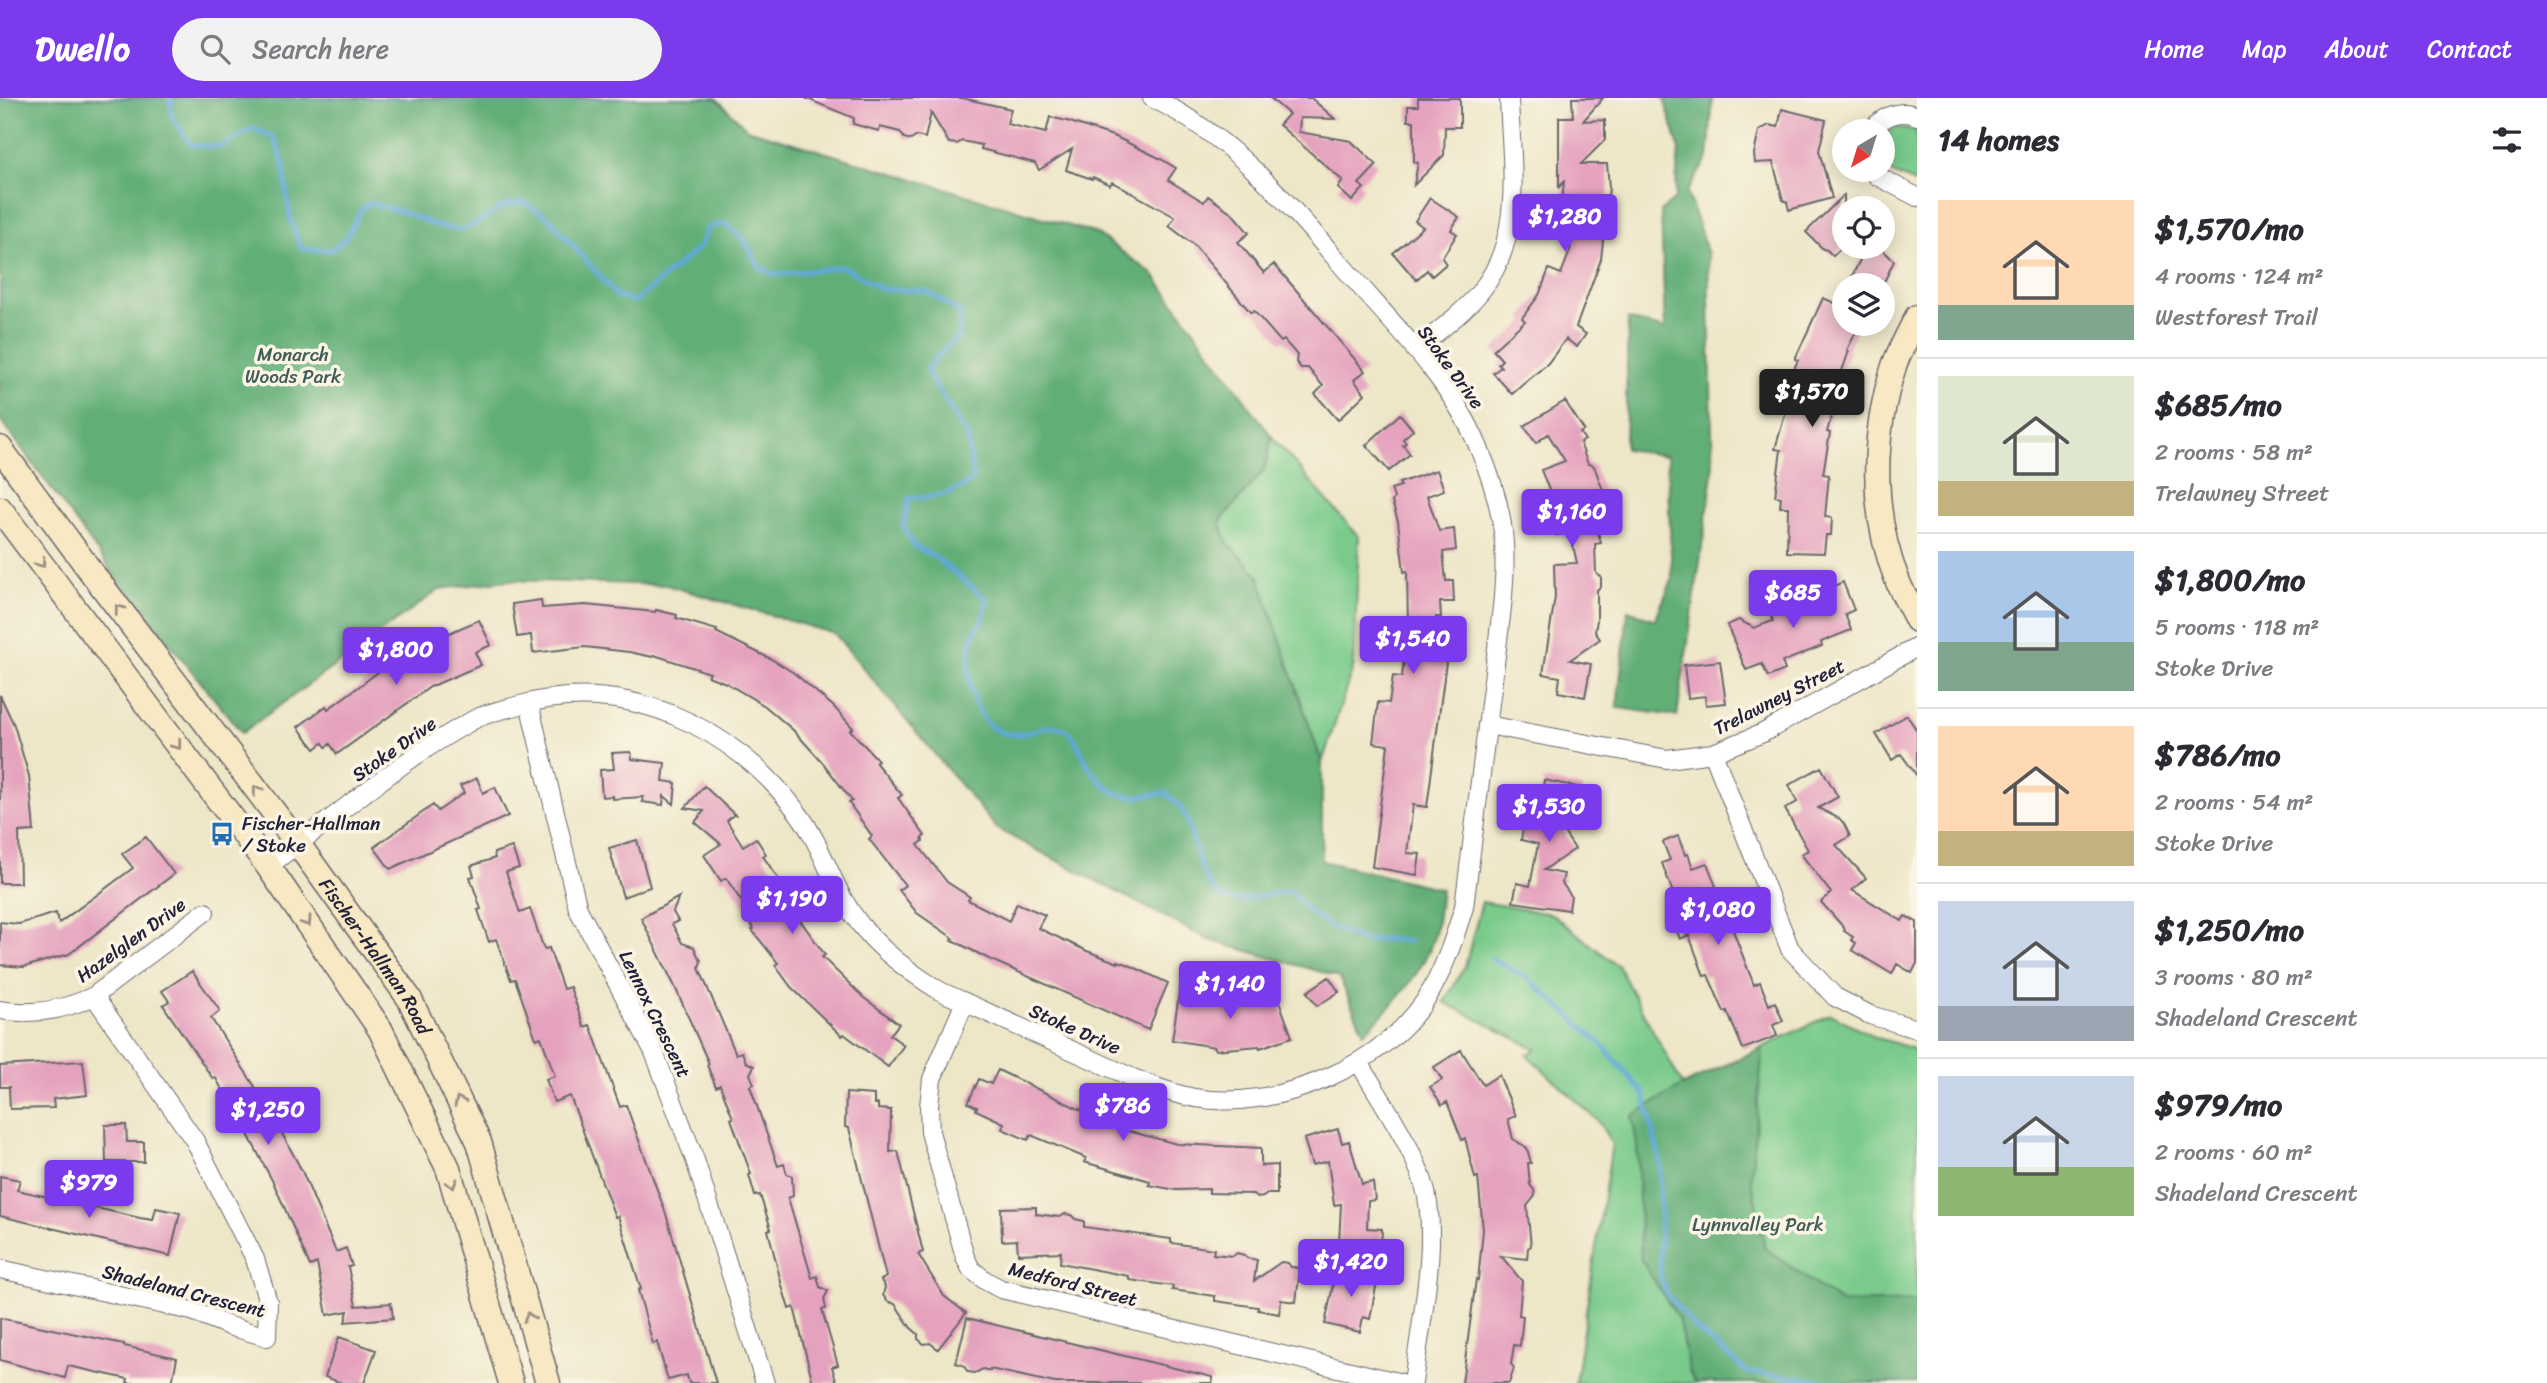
<!DOCTYPE html>
<meta charset="utf-8">
<style>
body{margin:0;font-family:Sriracha,sans-serif;background:#f2f2f3;color:#2b2b33;height:100vh;display:flex;flex-direction:column;font-size:26px;white-space:nowrap}
*{box-sizing:border-box;margin:0}
p{font-size:23px;color:#7c7c81}
.icon{flex:none;width:38px;height:38px;fill:none;stroke:currentColor;stroke-width:2;stroke-linecap:round;stroke-linejoin:round}
.map{position:relative;flex:1;overflow:hidden}
.side{display:flex;flex-direction:column;background:#fff;width:630px}
.side>*{flex:none}
.needle{width:46px;rotate:218deg}
.controls{position:absolute;left:1832px;top:21px;display:grid;gap:14px}
.controls a{display:grid;place-items:center;width:63px;height:63px;border-radius:50%;background:#fff;box-shadow:0 4px 18px #0003;font-size:35px}
.price{position:absolute;translate:-50% -60px;padding:0 16px;border-radius:7px;background:#7c3aed;color:#fff;font-size:23px;line-height:46px;filter:drop-shadow(0 2px 4px #0008)}
.price::after{content:'';position:absolute;left:50%;top:42px;width:21px;height:16px;margin-left:-10px;background:inherit;clip-path:polygon(0 0,100% 0,50% 100%)}
.price.active{background:#222;color:#fff}
ul{padding:0;list-style:none}
li{display:flex;align-items:center;gap:21px;height:175px;padding:0 21px}
li+li{border-top:2px solid #e1e1e2}
li span{display:grid;place-items:center;flex:none;width:196px;height:140px;border-radius:0px;color:#555}
li>.icon{margin-inline-start:auto}
span .icon{width:84px;height:84px;fill:#fffc;stroke-width:1}
li b{font-size:30px}
h2{display:flex;justify-content:space-between;align-items:center;height:84px;padding:0 21px;font-size:30px}
header{display:flex;align-items:center;gap:42px;box-sizing:border-box;height:98px;padding:0 35px;background:#7c3aed;color:#fff}
header strong{font-size:33px}
nav{display:flex;gap:38px;margin-inline-start:auto;font-size:24px}
.search{width:490px;height:63px;background:#f2f2f3;display:flex;align-items:center;gap:18px;box-sizing:border-box;padding:0 24px;border-radius:38px;color:#7c7c81;font-size:26px}
main{display:flex;flex:1;min-height:0}
.map>svg:first-child{display:block}
</style>
<header>
<strong>Dwello</strong>
<div class="search"><svg class="icon" aria-label="search" viewBox="0 0 24 24"><circle cx="10" cy="10" r="6"/><path d="M15 15l6 6"/></svg>Search here</div>
<nav><a>Home</a><a>Map</a><a>About</a><a>Contact</a></nav>
</header>
<main>
<div class="map">
<svg width="1917" height="1285" viewBox="0 0 1917 1285">
<rect width="100%" height="100%" fill="#fcf5e5"/>
<filter id="ink" filterUnits="userSpaceOnUse"><feTurbulence type="fractalNoise" baseFrequency=".0143" numOctaves="2"/><feDisplacementMap in="SourceGraphic" scale="14" xChannelSelector="R" yChannelSelector="G"/><feConvolveMatrix kernelMatrix="1 2 1 2 8 2 1 2 1" color-interpolation-filters="sRGB"/></filter>
<filter id="wash" filterUnits="userSpaceOnUse"><feTurbulence type="fractalNoise" baseFrequency=".00686" numOctaves="4" result="noise"/><feDisplacementMap in="SourceGraphic" scale="28" xChannelSelector="R" yChannelSelector="G"/><feGaussianBlur stdDeviation="1.57" result="paint"/><feColorMatrix in="noise" values="0 0 0 0 0 0 0 0 0 0 0 0 0 0 0 0 0 1.4 0 .05"/><feComposite in="paint" operator="in"/></filter>
<g filter="url(#wash)">
<rect width="100%" height="100%" fill="#ede6c7"/>
<path fill="#79ca8b" stroke="#4e7663" stroke-width="2" d="M1897 29 1917 32V86L1886 72 1883 68C1883 49 1878 40 1897 29Z
M1272 339 1359 439 1354 566 1322 665 1258 477 1227 444 1220 423 1264 372Z
M1482 804 1552 816 1618 868 1683 988 1831 916 1875 939 1917 952V1285H1575L1612 1046 1598 1023 1527 957 1536 951 1444 904 1465 868Z"/>
<path fill="#62ae77" stroke="#426859" stroke-width="2" d="M0 0H716L747 31 1097 136 1153 176 1272 339 1264 372 1220 423 1227 444 1258 477 1322 665V763L1441 791C1439 806 1438 824 1434 839 1422 878 1392 907 1364 935L1339 879 1209 842 997 731 835 536 666 487 508 482 440 491 242 635 125 491 0 321Z
M1664 0H1713L1708 60 1687 94 1708 156 1713 376 1677 618 1617 610 1628 512 1655 522 1672 482 1667 358 1625 351 1628 221 1665 231 1661 113 1675 101 1679 50Z
M1763 949 1751 1080 1765 1150 1841 1205 1917 1203V1285H1695L1689 1273 1678 1220 1641 1162 1637 1047 1632 1018 1682 988Z"/>
<g fill="none" stroke-linecap="round" stroke-linejoin="round">
<path stroke="#5ea9d6" stroke-width="5" d="M170 0 172 19 191 47 220 49 254 30 274 40 283 64 290 120 301 151 331 152 346 140 361 112 370 105 400 113 438 128 460 132 474 127 504 108 523 104 548 119 618 199 636 203 701 148 707 130 724 125 745 143 758 168 775 177 844 169 881 191 926 193 960 214 959 239 943 252 926 272 968 340 973 380C956 397 933 400 909 400L903 429 914 448 935 459 988 502C986 509 984 516 982 523 979 529 973 535 972 542 963 575 973 642 1019 636 1035 635 1049 623 1066 632 1075 638 1079 649 1083 658 1086 665 1090 671 1095 676 1116 705 1133 699 1166 695 1170 700 1178 705 1181 710 1197 735 1198 805 1237 802 1255 801 1273 794 1291 793L1305 810 1328 828 1366 843 1387 841 1410 843
M1492 861 1526 879 1556 905 1601 946 1644 996 1660 1063V1177L1666 1195 1695 1230 1747 1274 1838 1285"/>
</g>
<g id="blocks">
<path fill="#e5a2be" d="M805 0H962L1011 11 1007 26 1046 35 1050 19 1067 23 1116 39 1159 60 1176 70 1168 82 1204 104 1208 98 1232 115 1249 135 1238 144 1264 175 1274 166 1365 273 1354 282 1365 296 1338 322 1315 296 1323 288 1308 270H1301L1296 264 1297 257 1284 242 1281 244 1254 213 1251 215 1194 147 1169 128 1175 119 1112 84 1110 87 1093 79 1092 81 1066 72 1072 51 1039 72 1035 65 981 51 982 47 962 43 957 46 949 45 931 15 925 40 917 38 911 42 904 40 900 34 880 29 879 33 853 26 854 20Z
M1270 0H1311L1335 21 1300 20 1299 34 1351 43 1377 67 1359 86 1364 90 1352 103 1338 90 1343 83 1279 27 1289 16Z
M1418 0H1460V29H1445L1444 57 1414 87 1418 65 1414 64V23H1408V8H1418Z
M1572 0H1603L1583 23 1605 22V42L1581 66H1607L1609 89 1601 161 1576 229 1586 236 1577 249 1566 241 1548 265 1512 296 1493 275 1501 269 1498 266 1502 262 1493 252 1525 223 1522 220 1539 197 1549 171 1561 176 1570 153 1572 133 1559 132 1564 84 1559 89V19H1573Z
M1782 11 1826 22 1819 53 1832 100 1789 112 1787 104 1783 102 1773 64 1755 65 1754 56 1759 33 1769 27 1778 29Z
M1844 97V147L1833 158 1827 152 1823 151 1806 134Z
M1430 100 1459 119 1451 132 1457 136 1442 160 1446 166 1432 178 1427 172 1416 182 1393 155 1423 129 1415 123Z
M1866 149H1880L1894 163 1884 184 1868 177 1863 187H1848Z
M1823 200 1844 209V226H1860L1847 252 1849 253 1835 293 1838 294 1827 334 1830 335 1823 376 1829 377 1825 419 1832 420 1831 437H1826L1824 455 1787 454 1788 409H1780L1781 399 1775 398 1781 352 1775 351 1798 272 1794 271 1798 262 1795 261Z
M1565 303 1584 332 1580 335 1585 342 1580 345 1588 366 1594 368 1604 395 1595 399 1603 433 1598 434 1601 445 1595 446 1596 475 1601 479V488L1597 492V522L1595 534 1600 541 1570 562 1591 566 1585 599 1558 594 1560 579 1543 576 1555 499 1554 466 1577 465 1570 434 1556 437 1551 418 1559 417 1541 372 1565 363 1548 336 1536 345 1524 328Z
M1400 316 1413 332 1403 341 1406 345 1403 347 1410 356 1389 373 1366 347Z
M1437 372 1444 392 1427 398 1439 433 1454 431 1456 452 1443 454 1446 483H1453L1454 504H1440L1441 519H1436L1431 555 1447 557 1427 709 1413 707 1407 755 1420 756 1417 777 1372 769 1388 647 1373 645 1378 604 1389 605 1393 578 1402 579 1408 529 1407 473 1404 474 1398 423 1392 404 1394 400 1391 391 1401 388 1399 385Z
M1843 484 1854 512 1845 516 1851 532 1821 544 1822 548 1782 564 1785 572 1768 579 1762 566 1746 572 1727 527 1739 522 1754 530 1773 523 1770 515Z
M541 502 542 510 585 507 655 514 656 512 677 517 676 520 717 532 716 534 771 561 794 575 834 609 853 630 850 632 878 662 875 664 902 697 898 700 925 738 922 740 923 743 918 747 947 784 970 799 968 802 1009 823 1017 805 1045 817 1038 830 1087 853 1118 865V863L1127 866 1168 885 1148 932 987 860 952 842 953 840 917 815 899 792 905 787 869 741 872 738 849 705 852 703 823 665 793 632 765 608 726 585 708 578 710 575 654 557 653 559 629 554 585 549 533 555 531 537 517 539 512 506Z
M479 522 491 547 475 554 481 567 430 589 337 656 330 646 326 649 323 645 315 651 298 629 326 608 328 611 361 587 407 552 406 550 438 535 440 539Z
M1720 563 1726 605 1706 607 1705 598 1688 600 1684 567Z
M0 597 14 627 29 678 34 733 19 734 20 785H0Z
M1907 617 1917 633V678L1901 656 1892 662 1876 636Z
M631 654 632 661 665 665 663 683 676 685 674 706 664 698 663 707 642 704 643 699 612 701V698L602 699 600 672 614 671 612 655Z
M1821 669 1838 699 1818 710 1840 721 1844 726 1850 738 1836 747 1866 780 1852 792 1902 823 1905 818 1917 824V865L1912 875 1897 866 1892 876 1852 852 1856 845 1851 842 1853 839 1844 833 1845 831 1821 804 1831 795 1801 756 1808 752 1785 711 1797 704 1789 687Z
M477 680 483 695 495 689 508 718 390 771 374 749 433 707 438 713 464 695 460 688Z
M1544 682 1583 690 1576 724 1554 719 1575 751 1544 772 1564 776 1562 785 1571 798 1569 812 1513 804 1517 785 1530 788 1538 746 1521 742 1529 696 1541 698Z
M704 688 735 717H733L727 723 743 748 756 740 766 756 763 758 785 791 780 794 825 857 822 859 864 900 899 926 890 937 904 947 888 969 844 936 842 938 791 889 775 867 778 865 752 832 754 831 749 824 753 821 726 780 721 783 704 757 721 746 695 724 704 713 685 710Z
M1678 738 1685 757 1688 756 1693 770 1707 765 1754 887 1760 884 1769 907 1775 904 1783 923 1773 927 1777 938 1743 951 1727 913 1724 914 1708 877 1704 878 1689 837 1680 841 1668 809 1677 806 1662 765 1670 762 1663 744Z
M146 739 174 776 69 856 24 869 0 867V824L19 826 56 815 59 825 133 770 122 756Z
M637 742 650 789 623 799 609 750Z
M512 749 519 770 506 774 520 815 530 811 544 851 549 850 563 891 570 889 584 929 590 927 620 1009 626 1007 666 1116 716 1285H689L687 1277 668 1282 657 1244 653 1246 638 1192 641 1191 618 1118 615 1119 570 998 554 1004 546 981 555 978 541 939 536 941 515 881 511 882 496 841 489 844 478 812 481 811 470 779 474 778 471 768 495 760 494 755Z
M679 799 673 814 678 823 672 826 682 845 694 849 698 858 701 863 699 870 736 956 742 954 746 964 754 968 750 976 754 986 750 988 778 1068 784 1066 787 1076 792 1078 793 1098 788 1100 812 1180 817 1178 820 1189 828 1193 824 1201 826 1211 822 1212 838 1267 832 1269 837 1285H813L794 1209 789 1211 782 1188 768 1132 771 1131 760 1097 755 1098 749 1077 751 1076 731 1021 733 1020 720 987 716 989 707 967 709 966 676 891 641 820Z
M192 873 220 913 211 920 268 1009 302 1073 336 1154 346 1150 352 1168 348 1169 356 1208 391 1205 393 1220 345 1224 348 1213 327 1217 317 1165 310 1168 274 1086 242 1025 215 979 213 981 163 907 169 903 162 893Z
M1329 879 1339 894 1317 908 1307 894Z
M1180 890 1192 895 1227 901 1260 897 1275 892 1292 939 1260 950 1259 948 1215 952V949L1172 942Z
M1461 952 1483 987 1499 977 1516 1018 1508 1021 1513 1041 1527 1050 1531 1065H1528L1530 1087 1534 1092 1535 1098 1527 1108 1531 1148 1528 1150 1527 1161 1501 1158 1522 1183 1519 1217 1523 1218 1520 1248 1514 1247 1511 1266 1514 1270 1509 1285H1462L1476 1181 1478 1182 1483 1132 1478 1079 1475 1080 1465 1040 1462 1042 1447 1004 1442 1007 1430 989 1442 982 1434 969Z
M83 963 87 997 53 1001 54 1010 10 1011 9 989H0V968Z
M998 972 1085 1014 1122 1028 1121 1031 1177 1046 1261 1050V1068L1277 1067V1096H1267L1263 1099 1257 1100 1253 1096 1209 1095V1091L1176 1092 1149 1087 1150 1083 1084 1064 1086 1060 1031 1037 1028 1042 1002 1031 1004 1025 976 1012 977 1009 968 1005 979 981 991 986Z
M846 995 874 997V1006H878V1011L891 1012 890 1054 898 1053 923 1154 918 1156 944 1198 966 1215 938 1251 930 1245 924 1246 918 1241V1236L911 1230 895 1206 887 1203 883 1197 885 1189 881 1182 886 1179 849 1030 845 1029Z
M105 1027H126L127 1044H144V1064H106Z
M1338 1031 1342 1045 1349 1043 1362 1086 1373 1084 1375 1102 1368 1103 1367 1130 1382 1131 1381 1150 1342 1148 1339 1146 1341 1106 1334 1107 1328 1063 1312 1067 1304 1041Z
M0 1078 20 1082 17 1092 140 1120 153 1122 156 1110 180 1115 170 1158 0 1118Z
M1036 1109V1116L1060 1119 1065 1116 1071 1117 1075 1121 1084 1123V1129L1171 1141V1145L1214 1151 1213 1156 1233 1158 1237 1155 1244 1157 1247 1160 1257 1162 1254 1183 1281 1164 1288 1165 1291 1169 1300 1170 1296 1204 1281 1202 1279 1216 1258 1212V1209L1215 1203V1198L1172 1192 1173 1188 1129 1182V1178L1060 1165 1061 1154 1018 1156 1017 1142 1002 1143 1001 1110Z
M1337 1168 1378 1178 1370 1221 1363 1219 1360 1234 1325 1226Z
M0 1220 124 1246V1248L177 1260 172 1285H127L128 1281 68 1268 65 1280 0 1262Z
M967 1220 1212 1279V1285H1055L990 1271V1273L983 1271 975 1275 968 1274 963 1267 956 1265Z
M339 1239 376 1252 364 1285H342L325 1279Z"/>
</g>
</g>
<g filter="url(#ink)">
<use href="#blocks" fill-opacity="0" stroke="#69676c" stroke-width="2"/>
<g fill="none" stroke-linecap="round" stroke-linejoin="round">
<g stroke="#69676c" stroke-width="20">
<path id="street" d="M1871 33C1881 19 1900 10 1917 18
M1874 72 1877 78 1917 99
M1415 252C1437 234 1462 216 1480 194 1525 140 1511 65 1509 0
M529 605 578 811 654 954 695 1062 765 1285
M1487 627 1667 661 1713 655 1763 635 1917 549
M1713 655 1790 851 1835 899 1870 917 1917 931
M268 768C336 719 401 661 475 621 488 614 506 611 520 607 627 578 734 629 798 715 817 740 827 771 842 799 864 840 901 869 940 893L1133 980C1153 988 1173 996 1195 1000 1277 1014 1389 967 1431 893 1446 866 1455 838 1464 809 1474 733 1483 658 1493 582 1498 537 1507 490 1504 445 1502 412 1491 378 1478 348 1451 282 1391 224 1345 171 1288 105 1232 38 1152 0
M965 904 932 981 929 1008 930 1034 965 1159 971 1171 986 1183 1001 1191 1402 1285
M0 912C33 918 64 912 94 898L205 814
M1359 964C1381 1003 1408 1040 1423 1083 1441 1137 1420 1227 1413 1285
M0 1171 192 1213 229 1228 267 1239 268 1204 255 1161 195 1043 94 898"/>
</g>
<g stroke="#69676c" stroke-width="27">
<g id="secondary">
<path d="M1917 219C1909 235 1900 251 1894 268 1872 337 1870 416 1898 484 1903 497 1911 509 1917 522"/>
<path id="s1" d="M0 350 92 475 298 746 409 900 479 1044 548 1285"/>
<path d="M0 411 268 768 380 931 448 1070 511 1285"/>
</g>
</g>
<use href="#street" stroke="#fff" stroke-width="18"/>
<use href="#secondary" stroke="#f8e8c3" stroke-width="24"/>
</g>
<defs><path id="oneway-chevron" d="M-2-3.5L2.5 0L-2 3.5" fill="none" stroke-width="1.6" stroke-linecap="round" stroke-linejoin="round" transform="scale(1.75)"/></defs>
<g stroke="#988f86">
<use href="#oneway-chevron" transform="translate(41 465) rotate(53)"/>
<use href="#oneway-chevron" transform="translate(119 511) rotate(-127)"/>
<use href="#oneway-chevron" transform="translate(177 647) rotate(53)"/>
<use href="#oneway-chevron" transform="translate(257 692) rotate(-127)"/>
<use href="#oneway-chevron" transform="translate(307 824) rotate(56)"/>
<use href="#oneway-chevron" transform="translate(459 1003) rotate(-116)"/>
<use href="#oneway-chevron" transform="translate(452 1086) rotate(73)"/>
<use href="#oneway-chevron" transform="translate(529 1219) rotate(-106)"/>
</g>
</g>
<defs>
<g id="bus-bare" transform="scale(1.89)"><path d="M-5-6H5V4H4V6H2V4H-2V6H-4V4H-5ZM-3.5-4V0h7V-4ZM-3.5 1.2v1.5H-2V1.2ZM2 1.2v1.5H3.5V1.2Z" fill="#1f6fb2" stroke="#fcf5e5" stroke-width="2.5" paint-order="stroke"/></g>
</defs>
<g fill-rule="evenodd">
<use href="#bus-bare" x="222" y="736"/>
</g>
<g text-anchor="middle" dominant-baseline="central" stroke-width="7" stroke-linejoin="round" paint-order="stroke">
<g font-size="19" fill="#405d57" stroke="#fcf5e5">
<text x="293" y="256">Monarch<tspan x="293" dy="22">Woods Park</tspan></text>
<text x="1758" y="1126">Lynnvalley Park</text>
</g>
<g font-size="19" fill="#22223b" stroke="#fcf5e5">
<text transform="translate(1451 269) rotate(54)">Stoke Drive</text>
<text transform="translate(1779 599) rotate(-27)">Trelawney Street</text>
<text transform="translate(394 651) rotate(-35)">Stoke Drive</text>
<text transform="translate(131 842) rotate(-36)">Hazelglen Drive</text>
<text stroke="none"><textPath href="#s1" startOffset="632">Fischer-Hallman Road</textPath></text>
<text transform="translate(655 916) rotate(64)">Lennox Crescent</text>
<text transform="translate(1075 931) rotate(24)">Stoke Drive</text>
<text transform="translate(1073 1186) rotate(14)">Medford Street</text>
<text transform="translate(184 1193) rotate(14)">Shadeland Crescent</text>
</g>
<g font-size="19" fill="#22223b" stroke="#fcf5e5" text-anchor="start">
<text x="242" y="725">Fischer-Hallman<tspan x="242" dy="22">/ Stoke</tspan></text>
</g>
</g>
</svg>
<div class="controls">
<a><svg class="needle" viewBox="-14 -14 28 28"><path d="M0-13l5 13h-10z" fill="#e53935"/><path d="M0 13l5-13h-10z" fill="#7c7c81"/></svg></a>
<a><svg class="icon" aria-label="locate" viewBox="0 0 24 24"><circle cx="12" cy="12" r="6"/><path d="M12 2v4M12 18v4M2 12h4M18 12h4"/></svg></a>
<a><svg class="icon" aria-label="layers" viewBox="0 0 24 24"><path d="M12 4l9 5-9 5-9-5zM3 14l9 5 9-5"/></svg></a>
</div>
<b class="price" style="left:1565px;top:156px">$1,280</b>
<b class="price active" style="left:1812px;top:331px">$1,570</b>
<b class="price" style="left:1572px;top:451px">$1,160</b>
<b class="price" style="left:1793px;top:532px">$685</b>
<b class="price" style="left:1413px;top:578px">$1,540</b>
<b class="price" style="left:396px;top:589px">$1,800</b>
<b class="price" style="left:1549px;top:746px">$1,530</b>
<b class="price" style="left:792px;top:838px">$1,190</b>
<b class="price" style="left:1718px;top:849px">$1,080</b>
<b class="price" style="left:1230px;top:923px">$1,140</b>
<b class="price" style="left:1123px;top:1045px">$786</b>
<b class="price" style="left:268px;top:1049px">$1,250</b>
<b class="price" style="left:89px;top:1122px">$979</b>
<b class="price" style="left:1351px;top:1201px">$1,420</b>
</div>
<section class="side">
<h2>14 homes<svg class="icon" aria-label="filters" viewBox="0 0 24 24"><path d="M4 7h16M4 17h16"/><circle cx="9" cy="7" r="2"/><circle cx="15" cy="17" r="2"/></svg></h2>
<ul>
<li><span style="background:linear-gradient(#ffd9b3 75%,#7fa58c 0)"><svg class="icon" aria-label="home" viewBox="0 0 24 24"><path d="M3 11l9-7 9 7M6 9v11h12V9"/></svg></span><div><b>$1,570/mo</b><p>4 rooms · 124 m²</p><p>Westforest Trail</p></div></li>
<li><span style="background:linear-gradient(#dfe7d0 75%,#c2b280 0)"><svg class="icon" aria-label="home" viewBox="0 0 24 24"><path d="M3 11l9-7 9 7M6 9v11h12V9"/></svg></span><div><b>$685/mo</b><p>2 rooms · 58 m²</p><p>Trelawney Street</p></div></li>
<li><span style="background:linear-gradient(#a9c7e8 65%,#7fa58c 0)"><svg class="icon" aria-label="home" viewBox="0 0 24 24"><path d="M3 11l9-7 9 7M6 9v11h12V9"/></svg></span><div><b>$1,800/mo</b><p>5 rooms · 118 m²</p><p>Stoke Drive</p></div></li>
<li><span style="background:linear-gradient(#ffd9b3 75%,#c2b280 0)"><svg class="icon" aria-label="home" viewBox="0 0 24 24"><path d="M3 11l9-7 9 7M6 9v11h12V9"/></svg></span><div><b>$786/mo</b><p>2 rooms · 54 m²</p><p>Stoke Drive</p></div></li>
<li><span style="background:linear-gradient(#c9d6e8 75%,#9aa5b1 0)"><svg class="icon" aria-label="home" viewBox="0 0 24 24"><path d="M3 11l9-7 9 7M6 9v11h12V9"/></svg></span><div><b>$1,250/mo</b><p>3 rooms · 80 m²</p><p>Shadeland Crescent</p></div></li>
<li><span style="background:linear-gradient(#c9d6e8 65%,#8fb573 0)"><svg class="icon" aria-label="home" viewBox="0 0 24 24"><path d="M3 11l9-7 9 7M6 9v11h12V9"/></svg></span><div><b>$979/mo</b><p>2 rooms · 60 m²</p><p>Shadeland Crescent</p></div></li>
</ul>
</section>
</main>
